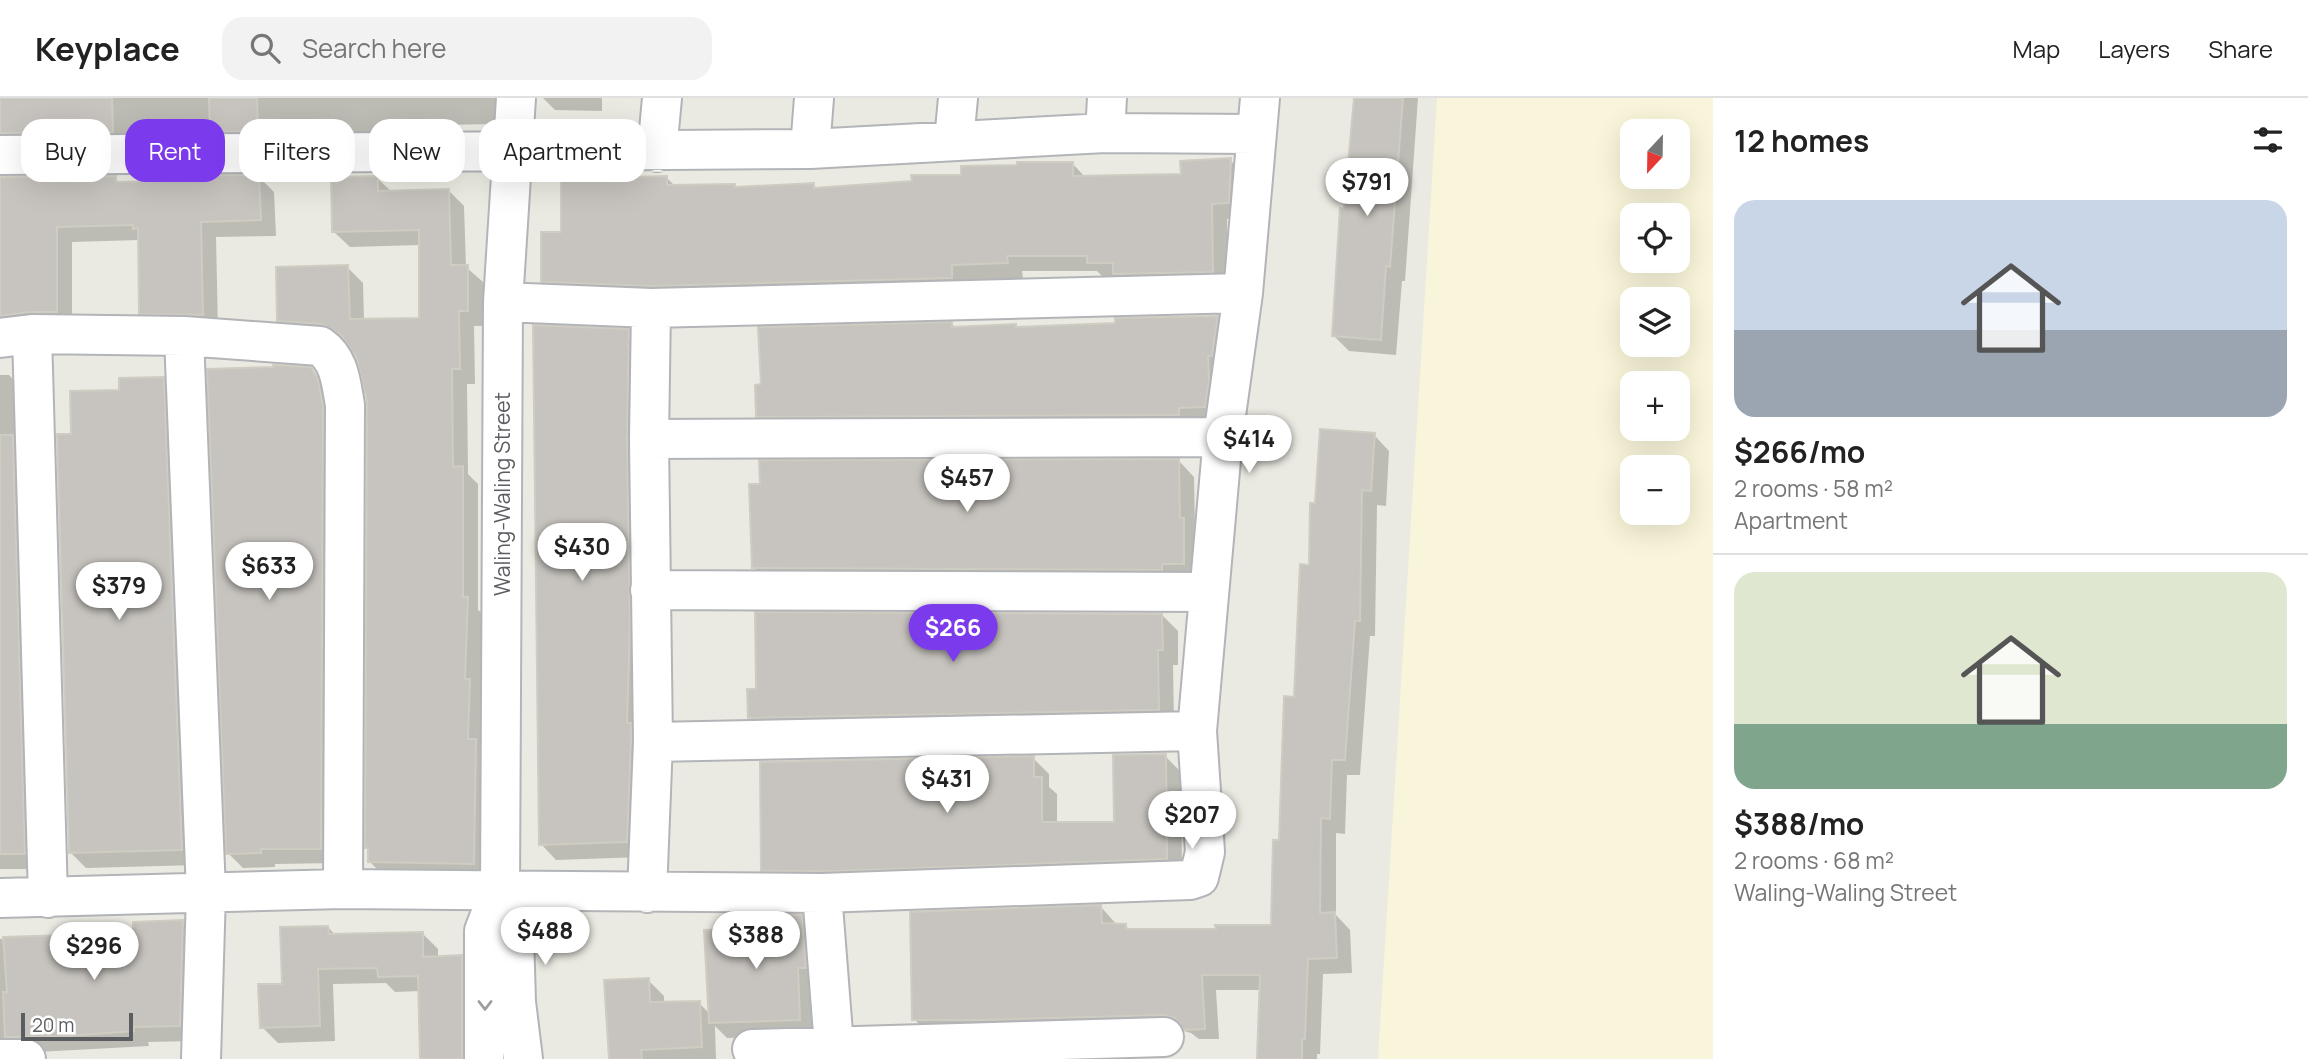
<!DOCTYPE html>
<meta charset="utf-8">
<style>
body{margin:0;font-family:Manrope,sans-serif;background:#f2f2f2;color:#222;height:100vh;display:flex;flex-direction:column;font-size:26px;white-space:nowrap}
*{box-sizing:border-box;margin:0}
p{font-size:23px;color:#767676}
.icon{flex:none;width:38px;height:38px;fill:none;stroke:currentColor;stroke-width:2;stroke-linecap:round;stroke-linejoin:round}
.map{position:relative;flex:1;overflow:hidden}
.panel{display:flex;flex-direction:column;background:#fff;width:595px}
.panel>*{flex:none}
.guide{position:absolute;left:21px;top:21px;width:665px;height:63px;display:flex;gap:14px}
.needle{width:46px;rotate:202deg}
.tools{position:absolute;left:1620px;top:21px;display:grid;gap:14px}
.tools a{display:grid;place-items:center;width:70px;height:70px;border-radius:14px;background:#fff;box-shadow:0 7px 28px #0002;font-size:35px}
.scale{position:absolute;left:21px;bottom:18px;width:112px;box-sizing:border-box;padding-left:7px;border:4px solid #5b5d61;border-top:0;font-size:19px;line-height:24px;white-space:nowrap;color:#5b5d61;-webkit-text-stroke:5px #fff;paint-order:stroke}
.price{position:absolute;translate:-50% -60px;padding:0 16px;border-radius:24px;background:#fff;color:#222;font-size:23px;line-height:46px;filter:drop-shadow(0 2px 4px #0008)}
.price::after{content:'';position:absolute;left:50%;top:42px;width:21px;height:16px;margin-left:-10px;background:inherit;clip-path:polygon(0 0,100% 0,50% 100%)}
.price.current{background:#7c3aed;color:#fff}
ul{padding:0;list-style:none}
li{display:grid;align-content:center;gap:14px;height:371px;padding:0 21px}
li+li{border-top:2px solid #e0e0e0}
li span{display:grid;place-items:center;height:217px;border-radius:21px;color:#555}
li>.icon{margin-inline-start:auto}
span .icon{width:126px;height:126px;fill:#fffc;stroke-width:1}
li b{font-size:30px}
h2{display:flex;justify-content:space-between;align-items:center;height:84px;padding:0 21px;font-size:30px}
.pill{padding:0 24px;border-radius:21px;background:#fff;box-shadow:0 7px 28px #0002;font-size:24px;line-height:63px}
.pill.current{background:#7c3aed;color:#fff}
header{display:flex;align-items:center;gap:42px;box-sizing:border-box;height:98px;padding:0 35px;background:#fff;border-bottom:2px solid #e0e0e0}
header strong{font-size:33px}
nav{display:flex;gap:38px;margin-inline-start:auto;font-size:24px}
.search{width:490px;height:63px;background:#f2f2f2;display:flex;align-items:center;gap:18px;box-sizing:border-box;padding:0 24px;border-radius:21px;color:#767676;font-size:26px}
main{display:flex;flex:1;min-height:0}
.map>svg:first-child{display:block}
</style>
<header>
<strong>Keyplace</strong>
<div class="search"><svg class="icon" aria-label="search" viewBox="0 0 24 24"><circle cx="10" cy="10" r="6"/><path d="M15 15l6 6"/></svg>Search here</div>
<nav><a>Map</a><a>Layers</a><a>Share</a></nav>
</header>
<main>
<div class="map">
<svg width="1713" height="961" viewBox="0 0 1713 961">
<rect width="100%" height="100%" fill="#ebeae2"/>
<path fill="#f9f5da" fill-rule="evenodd" d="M1437 0H1713V961H1378ZM1633 33H1678V79H1633ZM1633 117H1678V163H1633ZM1633 201H1678V247H1633ZM1633 285H1678V331H1633ZM1633 369H1678V415H1633Z"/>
<path fill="#0003" d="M0 0H495V26L441 27 442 33 0 56Z
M543 0H602V13L555 12Z
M1355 0H1418L1405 183H1402L1396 257 1349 253 1333 237Z
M1230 62 1246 78 1244 120 1227 121 1228 189 1105 181 1097 173H1022L1023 180 967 182V196L559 199 543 183 563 136 595 76 600 81 666 79 675 88H734L737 91 813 87 818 91 913 84 1072 65 1086 80 1182 78Z
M259 79 274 94 276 138 216 139 218 232 157 231 141 215 140 142 72 144V229L0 241V81L115 80 121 86 214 83Z
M377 80 392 94 448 92 464 108 466 169 483 184V228H474L475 286H467L468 376 478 386V512L483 516 481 594 485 599 489 781 385 779 369 763 370 752 367 749 368 303 358 258 350 248 339 241 295 238 279 222 347 169 363 185 364 223 421 222V147L350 149 334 134Z
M1217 219 1233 235 1220 324 774 334 758 318 952 226 956 230 1015 228 1018 231Z
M628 233 644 248 642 759 556 762 541 746 538 687H541Z
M310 271 326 286 336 765 275 766V769L243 770 228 755Z
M0 277H9L24 293 40 771H0Z
M163 280 179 296 197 767 86 770 70 754 121 293Z
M1374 337 1389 353 1386 408 1377 407 1375 538H1370L1360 677H1347L1345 736 1336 735V817L1350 832 1352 875 1323 876 1320 956H1317V961H1259L1261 892H1216L1219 941H1199L1191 935 1180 932 930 937 914 921 1101 809 1117 827H1125L1131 833H1217L1273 828 1316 407Z
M1179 363 1194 379 1195 434 1199 438V481L769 486 754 470Z
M1162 517 1178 533V567H1173L1174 627 765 635 750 619Z
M1165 658 1181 674 1182 776 779 788 763 772 1033 660 1049 676V689L1057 696V726H1116Z
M801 818 817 834 815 937 727 940 715 928 716 961H610L648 882 664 898V906L699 905 710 916 756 831Z
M183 823 198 839 195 943 148 944 149 948 0 956V841L135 837Z
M328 829 336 838 422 835 438 851V860L461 859 477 875V961H422L420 893 395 894 386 885 333 886 335 943 278 945 262 929 284 887Z"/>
<path fill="#c7c4bf" stroke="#cfccc1" stroke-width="2" d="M0 0H112L113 34 0 35Z
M209 0H257L258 33 210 34Z
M1354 0H1403L1390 169 1386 168 1381 242 1332 238 1340 110 1344 111Z
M1231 60 1229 105 1212 106 1213 174 1113 176V165H1087V158H1007L1008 165 952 167V180L651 188 541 184V134H561V75L596 74V80L667 78V87L735 86V89L814 85V90L912 83 911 77H961V68L1017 67V64H1073V78L1181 76 1180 63Z
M212 77H259L261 122 201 124 203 217 139 216 138 130 133 131V127L57 129V214H29L0 218V79L116 78V84L212 82Z
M378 78V93L449 91 451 167H468V213H459L460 271H452L453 369 463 368V499H468L465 581H470L468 641H476L474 766 368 764V750H365L367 303 356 259 341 237 322 226 277 223 276 169 348 167 350 221 419 220V132L332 134 331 79Z
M1218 218 1212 258H1208L1209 282 1205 309 1179 310V317L756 319 755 287 761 286 758 229 952 224V229L1016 226V229L1115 225V220Z
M533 227 629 231 627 341 630 523 627 625H631V644L627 744 539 747Z
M273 267 311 269 318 281 323 309 321 751H261V755L226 756 207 271 273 269Z
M164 279 182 752 69 755 57 336H71L70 293 119 292V280Z
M1320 331 1375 335 1371 393 1362 392 1360 523H1355L1345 662H1332L1330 721 1321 720 1320 815 1335 814 1337 860 1308 861 1305 941H1302V961H1257L1260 877H1202L1205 931 1184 932 1175 920 1163 917 983 922H912L910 814 1101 807 1102 825 1126 826V831H1216L1215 827H1271L1273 742H1279L1284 598 1294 599 1300 466 1309 467 1310 405H1315Z
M0 337H13L25 756H0Z
M1179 361 1180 420H1184V466H1162V472L752 470 749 386H760L759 362Z
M755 514 1162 516 1163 552H1158L1159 612 748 620 747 591H756Z
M1166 656 1167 761 837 773H761L760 664 1034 658V679H1042V724H1114L1113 657Z
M763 816 802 817 806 870H798L800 922 709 925 704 832 754 830V826H763Z
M183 822 180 928 133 929 134 933 55 939H5L3 894H7L3 839 133 835V824Z
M328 828 329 836 423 834V859L462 857V961H420L418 878 378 879 377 870 318 871 320 928 260 930 258 886H282L280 829Z
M649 880 650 904 700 903 702 949 641 952 642 961H609L604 882Z"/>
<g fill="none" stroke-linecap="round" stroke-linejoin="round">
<g stroke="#b3b4b8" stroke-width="42">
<path id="minor" d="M516 0 503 204 500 792 514 837 516 904 523 961
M1105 35 1107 0
M954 43 958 0
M810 51 814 0
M657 54 662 0
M0 57 810 51 1105 35 1256 36
M503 204 651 210 1243 195
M32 236 48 800
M184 238 206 795 201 961
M0 240 32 236 184 238 320 248C340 262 341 285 345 307L343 791
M649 341 1223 339
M650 492 1208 494
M653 644 1197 633
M647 795 653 644 649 341 651 210
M822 795 834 948
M0 800 343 791 822 795 1190 782 1199 779 1205 754 1197 633 1223 339 1243 195 1260 0
M752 951 1164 939
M0 961H26
M484 961V833L500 792"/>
</g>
<use href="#minor" stroke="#fff" stroke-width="38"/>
</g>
<defs><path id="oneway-chevron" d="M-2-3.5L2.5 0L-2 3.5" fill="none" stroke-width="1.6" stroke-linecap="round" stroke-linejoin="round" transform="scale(1.75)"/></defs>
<use stroke="#9d9ea0" href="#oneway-chevron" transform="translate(485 907) rotate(90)"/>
<g text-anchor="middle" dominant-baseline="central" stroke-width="5" stroke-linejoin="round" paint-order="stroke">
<g font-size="21" fill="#5b5d61" stroke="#fff">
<text transform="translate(502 396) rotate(-90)">Waling-Waling Street</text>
</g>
</g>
</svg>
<div class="tools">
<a><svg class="needle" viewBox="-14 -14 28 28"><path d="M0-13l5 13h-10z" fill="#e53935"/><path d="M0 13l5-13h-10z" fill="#767676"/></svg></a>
<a><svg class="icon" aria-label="locate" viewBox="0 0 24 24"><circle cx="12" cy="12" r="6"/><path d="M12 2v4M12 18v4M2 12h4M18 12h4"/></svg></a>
<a><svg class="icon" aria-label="layers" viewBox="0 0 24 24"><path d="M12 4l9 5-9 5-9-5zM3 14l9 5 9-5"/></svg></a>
<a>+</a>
<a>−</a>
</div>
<div class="scale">20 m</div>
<b class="price" style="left:1367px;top:120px">$791</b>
<b class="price" style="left:1249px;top:377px">$414</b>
<b class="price" style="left:967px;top:416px">$457</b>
<b class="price" style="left:582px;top:485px">$430</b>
<b class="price" style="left:269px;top:504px">$633</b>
<b class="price" style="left:119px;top:524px">$379</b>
<b class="price current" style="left:953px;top:566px">$266</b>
<b class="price" style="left:947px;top:717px">$431</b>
<b class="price" style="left:1192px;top:753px">$207</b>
<b class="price" style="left:545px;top:869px">$488</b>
<b class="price" style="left:756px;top:873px">$388</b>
<b class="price" style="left:94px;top:884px">$296</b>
<div class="guide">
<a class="pill">Buy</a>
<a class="pill current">Rent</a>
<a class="pill">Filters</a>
<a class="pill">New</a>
<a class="pill">Apartment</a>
</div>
</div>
<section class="panel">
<h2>12 homes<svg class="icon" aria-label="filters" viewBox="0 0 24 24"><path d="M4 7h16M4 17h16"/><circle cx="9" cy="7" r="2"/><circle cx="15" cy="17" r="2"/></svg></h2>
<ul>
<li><span style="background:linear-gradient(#c9d6e8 60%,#9aa5b1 0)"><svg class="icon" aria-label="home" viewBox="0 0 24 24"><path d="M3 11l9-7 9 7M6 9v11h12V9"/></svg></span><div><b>$266/mo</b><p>2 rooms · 58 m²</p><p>Apartment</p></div></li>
<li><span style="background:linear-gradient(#dfe7d0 70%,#7fa58c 0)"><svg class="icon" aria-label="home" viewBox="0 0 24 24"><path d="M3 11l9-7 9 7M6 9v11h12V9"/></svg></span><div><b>$388/mo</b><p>2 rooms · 68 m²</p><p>Waling-Waling Street</p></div></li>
</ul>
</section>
</main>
